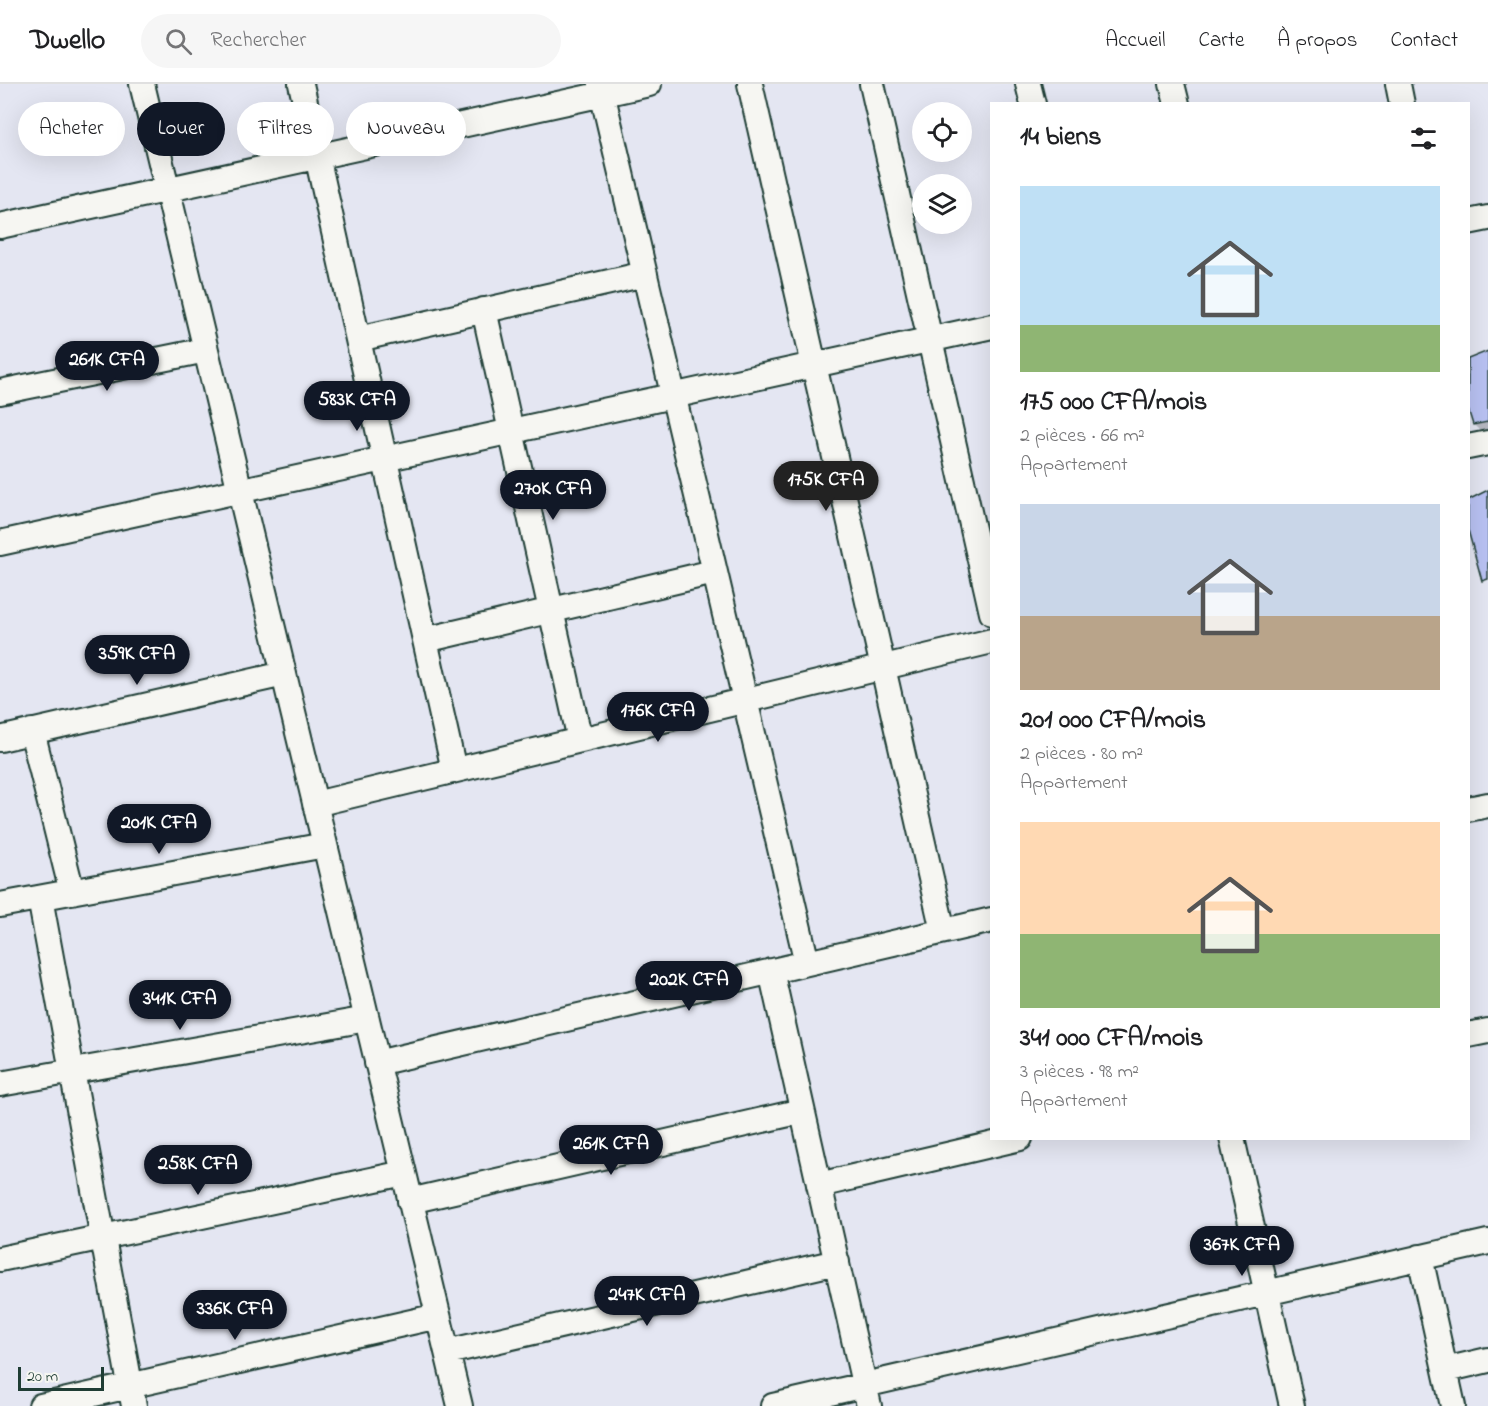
<!DOCTYPE html>
<html lang="fr">
<meta charset="utf-8">
<style>
body{margin:0;font-family:"Indie Flower",sans-serif;background:#f6f6f6;color:#202124;height:100vh;display:flex;flex-direction:column;font-size:22px;white-space:nowrap}
*{box-sizing:border-box;margin:0}
p{font-size:20px;color:#757577}
.icon{flex:none;width:33px;height:33px;fill:none;stroke:currentColor;stroke-width:2;stroke-linecap:round;stroke-linejoin:round}
.map{position:relative;flex:1;overflow:hidden}
.side{position:absolute;left:990px;top:18px;width:480px;height:1038px;display:flex;flex-direction:column;background:#fff;border-radius:0px;box-shadow:0 6px 24px #0002}
.side>*{flex:none}
.hud{position:absolute;left:18px;top:18px;width:570px;height:54px;display:flex;gap:12px}
.tools{position:absolute;left:912px;top:18px;display:grid;gap:12px}
.tools a{display:grid;place-items:center;width:60px;height:60px;border-radius:50%;background:#fff;box-shadow:0 6px 24px #0002;font-size:30px}
.scale{position:absolute;left:18px;bottom:15px;width:86px;box-sizing:border-box;padding-left:6px;border:3px solid #1f3d34;border-top:0;font-size:16px;line-height:21px;white-space:nowrap;color:#1f3d34;-webkit-text-stroke:4px #f6f6f2;paint-order:stroke}
.price{position:absolute;translate:-50% -51px;padding:0 14px;border-radius:21px;background:#111827;color:#fff;font-size:20px;line-height:39px;filter:drop-shadow(0 2px 3px #0008)}
.price::after{content:'';position:absolute;left:50%;top:36px;width:18px;height:14px;margin-left:-9px;background:inherit;clip-path:polygon(0 0,100% 0,50% 100%)}
.price.selected{background:#222;color:#fff}
ul{padding:0;list-style:none}
li{display:grid;align-content:center;gap:12px;height:318px;padding:0 30px}
li span{display:grid;place-items:center;height:186px;border-radius:0px;color:#555}
li>.icon{margin-inline-start:auto}
span .icon{width:108px;height:108px;fill:#fffc;stroke-width:1}
li b{font-size:26px}
h2{display:flex;justify-content:space-between;align-items:center;height:72px;padding:0 30px;font-size:26px}
.tag{padding:0 21px;border-radius:27px;background:#fff;box-shadow:0 6px 24px #0002;font-size:21px;line-height:54px}
.tag.selected{background:#111827;color:#fff}
header{display:flex;align-items:center;gap:36px;box-sizing:border-box;height:84px;padding:0 30px;background:#fff;border-bottom:2px solid #e0e0e0}
header strong{font-size:28px}
nav{display:flex;gap:33px;margin-inline-start:auto;font-size:21px}
.search{width:420px;height:54px;background:#f6f6f6;display:flex;align-items:center;gap:15px;box-sizing:border-box;padding:0 21px;border-radius:33px;color:#757577;font-size:22px}
.map>svg:first-child{display:block}
</style>
<header>
<strong>Dwello</strong>
<div class="search"><svg class="icon" aria-label="search" viewBox="0 0 24 24"><circle cx="10" cy="10" r="6"/><path d="M15 15l6 6"/></svg>Rechercher</div>
<nav><a>Accueil</a><a>Carte</a><a>À propos</a><a>Contact</a></nav>
</header>
<div class="map">
<svg width="1488" height="1322" viewBox="0 0 1488 1322">
<rect width="100%" height="100%" fill="#e4e6f2"/>
<filter id="ink" filterUnits="userSpaceOnUse"><feTurbulence type="fractalNoise" baseFrequency=".0167" numOctaves="2"/><feDisplacementMap in="SourceGraphic" scale="12" xChannelSelector="R" yChannelSelector="G"/><feConvolveMatrix kernelMatrix="1 2 1 2 8 2 1 2 1" color-interpolation-filters="sRGB"/></filter>
<g filter="url(#ink)">
<path fill="#0003" d="M1488 269V355L1474 341Z"/>
<path fill="#b9c2f3" stroke="#1f3d34" stroke-width="1.5" d="M1488 267V338L1473 341 1468 325V275Z
M1488 406V495L1482 497 1468 446V416Z"/>
<g fill="none" stroke-linecap="round" stroke-linejoin="round">
<g stroke="#1f3d34" stroke-width="28">
<path id="minor" d="M142 0 460 1322
M301 0 454 686
M600 0 807 879
M750 0 943 847
M872 0 992 529
M1028 0 1033 20
M1172 0 1177 20
M1398 0 1402 20
M1468 138 1488 134
M0 142 649 0
M484 226 580 656
M358 255 645 190
M0 308 206 266
M1468 363 1488 359
M0 459 992 242
M425 556 714 488
M32 647 72 808
M0 655 284 590
M315 720 992 557
M1468 725 1488 721
M40 814 134 1322
M0 821 325 761
M771 887 869 1322
M1468 951 1488 947
M377 979 992 836
M0 1000 367 935
M1232 1054 1292 1322
M819 1101 1020 1054
M410 1117 802 1027
M1420 1173 1453 1322
M0 1175 404 1089
M447 1268 837 1178
M1445 1286 1488 1276
M41 1322 438 1232
M773 1322 1488 1158"/>
</g>
<use href="#minor" stroke="#f6f6f2" stroke-width="24"/>
</g>
</g>
</svg>
<div class="tools">
<a><svg class="icon" aria-label="locate" viewBox="0 0 24 24"><circle cx="12" cy="12" r="6"/><path d="M12 2v4M12 18v4M2 12h4M18 12h4"/></svg></a>
<a><svg class="icon" aria-label="layers" viewBox="0 0 24 24"><path d="M12 4l9 5-9 5-9-5zM3 14l9 5 9-5"/></svg></a>
</div>
<div class="scale">20 m</div>
<b class="price" style="left:107px;top:308px">261K CFA</b>
<b class="price" style="left:357px;top:348px">583K CFA</b>
<b class="price selected" style="left:826px;top:428px">175K CFA</b>
<b class="price" style="left:553px;top:437px">270K CFA</b>
<b class="price" style="left:137px;top:602px">359K CFA</b>
<b class="price" style="left:658px;top:659px">176K CFA</b>
<b class="price" style="left:159px;top:771px">201K CFA</b>
<b class="price" style="left:689px;top:928px">202K CFA</b>
<b class="price" style="left:180px;top:947px">341K CFA</b>
<b class="price" style="left:611px;top:1092px">261K CFA</b>
<b class="price" style="left:198px;top:1112px">258K CFA</b>
<b class="price" style="left:1242px;top:1193px">367K CFA</b>
<b class="price" style="left:647px;top:1243px">247K CFA</b>
<b class="price" style="left:235px;top:1257px">336K CFA</b>
<div class="hud">
<a class="tag">Acheter</a>
<a class="tag selected">Louer</a>
<a class="tag">Filtres</a>
<a class="tag">Nouveau</a>
</div>
<section class="side">
<h2>14 biens<svg class="icon" aria-label="filters" viewBox="0 0 24 24"><path d="M4 7h16M4 17h16"/><circle cx="9" cy="7" r="2"/><circle cx="15" cy="17" r="2"/></svg></h2>
<ul>
<li><span style="background:linear-gradient(#bfe0f5 75%,#8fb573 0)"><svg class="icon" aria-label="home" viewBox="0 0 24 24"><path d="M3 11l9-7 9 7M6 9v11h12V9"/></svg></span><div><b>175 000 CFA/mois</b><p>2 pièces · 66 m²</p><p>Appartement</p></div></li>
<li><span style="background:linear-gradient(#c9d6e8 60%,#b9a48a 0)"><svg class="icon" aria-label="home" viewBox="0 0 24 24"><path d="M3 11l9-7 9 7M6 9v11h12V9"/></svg></span><div><b>201 000 CFA/mois</b><p>2 pièces · 80 m²</p><p>Appartement</p></div></li>
<li><span style="background:linear-gradient(#ffd9b3 60%,#8fb573 0)"><svg class="icon" aria-label="home" viewBox="0 0 24 24"><path d="M3 11l9-7 9 7M6 9v11h12V9"/></svg></span><div><b>341 000 CFA/mois</b><p>3 pièces · 98 m²</p><p>Appartement</p></div></li>
</ul>
</section>
</div>
